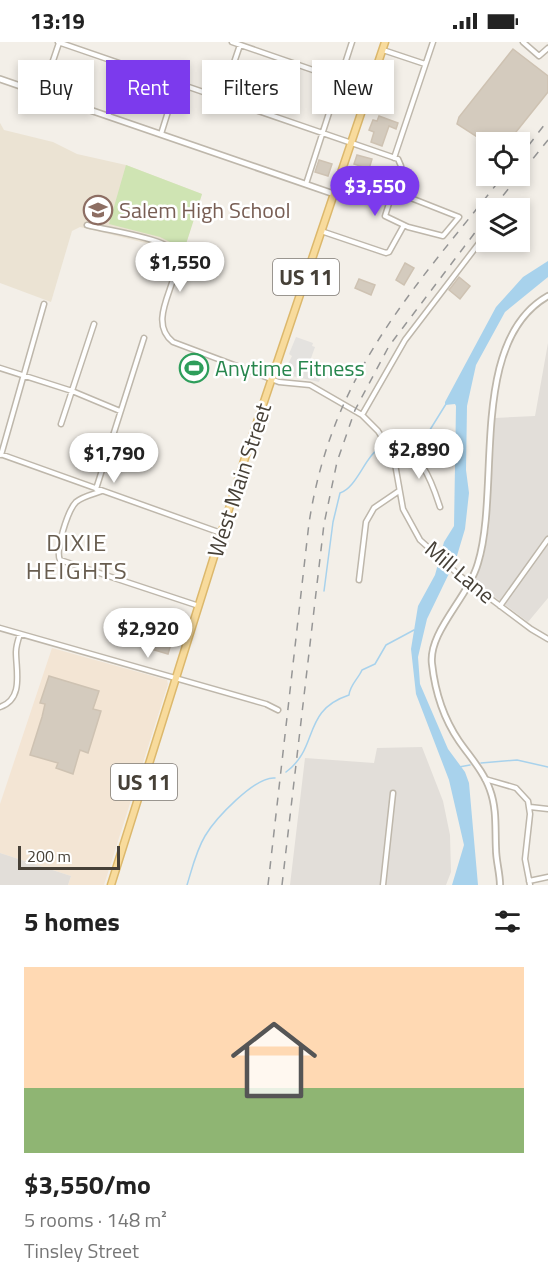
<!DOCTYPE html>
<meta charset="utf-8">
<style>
body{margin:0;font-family:"Titillium Web",sans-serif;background:#f2f2f2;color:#222;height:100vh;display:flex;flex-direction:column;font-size:22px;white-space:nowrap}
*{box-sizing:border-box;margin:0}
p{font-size:20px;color:#767676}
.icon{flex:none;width:33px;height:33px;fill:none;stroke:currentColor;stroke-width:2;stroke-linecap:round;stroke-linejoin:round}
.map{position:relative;height:843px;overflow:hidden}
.drawer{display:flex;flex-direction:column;background:#fff;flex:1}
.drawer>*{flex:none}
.top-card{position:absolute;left:18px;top:18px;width:513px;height:54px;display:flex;gap:12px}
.controls{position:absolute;left:476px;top:90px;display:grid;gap:12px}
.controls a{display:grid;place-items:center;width:54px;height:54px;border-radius:0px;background:#fff;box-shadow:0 3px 9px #0003;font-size:30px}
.scale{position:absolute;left:18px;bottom:15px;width:102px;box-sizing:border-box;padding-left:6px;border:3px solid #464037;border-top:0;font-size:16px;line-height:21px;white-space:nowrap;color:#464037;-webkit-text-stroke:4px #fff;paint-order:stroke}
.price{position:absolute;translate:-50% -51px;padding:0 14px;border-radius:21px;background:#fff;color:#222;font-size:20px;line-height:39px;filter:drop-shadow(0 2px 3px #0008)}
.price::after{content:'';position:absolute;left:50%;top:36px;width:18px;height:14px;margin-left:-9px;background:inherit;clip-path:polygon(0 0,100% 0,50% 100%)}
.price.on{background:#7c3aed;color:#fff}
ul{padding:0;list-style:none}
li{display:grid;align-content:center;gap:12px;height:318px;padding:0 24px}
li+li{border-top:2px solid #e0e0e0}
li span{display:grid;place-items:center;height:186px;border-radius:0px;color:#555}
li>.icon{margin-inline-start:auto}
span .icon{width:108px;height:108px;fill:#fffc;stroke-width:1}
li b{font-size:26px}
h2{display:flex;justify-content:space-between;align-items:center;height:72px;padding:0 24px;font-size:26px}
.tag{padding:0 21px;border-radius:0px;background:#fff;box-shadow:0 3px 9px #0003;font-size:21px;line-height:54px}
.tag.on{background:#7c3aed;color:#fff}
.status{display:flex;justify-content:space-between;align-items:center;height:42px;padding:0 30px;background:#fff;direction:ltr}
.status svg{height:16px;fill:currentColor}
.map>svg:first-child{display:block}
</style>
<div class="status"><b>13:19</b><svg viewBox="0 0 49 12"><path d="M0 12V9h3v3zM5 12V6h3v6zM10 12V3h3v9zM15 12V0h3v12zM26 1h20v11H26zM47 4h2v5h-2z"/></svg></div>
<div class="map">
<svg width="548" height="843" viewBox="0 0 548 843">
<rect width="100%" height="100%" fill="#f3efe8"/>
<path fill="#f3e5d4" d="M52 606 167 638 168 642 104 843H68L71 834 0 811V762Z"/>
<path fill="#e2ded9" d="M548 301V556L528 580 475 540 484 514 489 486 495 376 535 374Z
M422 705 443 759 450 793 451 830 446 843H290L305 716 374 721 377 706Z
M0 811 71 834 68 843H0Z"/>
<path fill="#ebe3d3" d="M0 81 4 88 53 100 77 112 126 123 202 152 186 202 162 205 80 185 72 189 51 260 0 241Z"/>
<path fill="#cfe4b3" d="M126 123 202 152 186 202H174L160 195 109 182Z"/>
<path fill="#e4e2df" d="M296 295 313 301 312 304 315 305 310 319 325 324 319 340 292 334 287 324 292 314 289 312Z"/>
<path fill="#a8d2ec" d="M548 219V235L505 270 476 323 467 364 466 428 469 451 465 487 456 517 427 577 418 615 420 642 448 707 465 730 469 741 478 843H452L464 803 449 738 416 652 411 607 418 564 435 533 444 500 454 484 456 364 455 362 445 363V360L496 265 523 235Z"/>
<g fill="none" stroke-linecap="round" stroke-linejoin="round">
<path stroke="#a8d2ec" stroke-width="1.5" d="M389 401 401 398 414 402 428 391 446 362
M324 549 333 480 340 451C358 445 365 412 383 404
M481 721 517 718 548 725
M459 725 470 723
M286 730C320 705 301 669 349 653 350 643 358 637 362 628L375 622 386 603 414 588
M187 843C192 827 196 809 205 794 215 777 255 734 275 736"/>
</g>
<path fill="#d4cbbe" stroke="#cec2b2" stroke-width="1.5" d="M513 7 548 34V50L508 100H485L457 82 459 75Z
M379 74 398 81 396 87 389 84 382 104 371 100 374 90 369 88 373 78 377 79Z
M357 113 372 117 369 127 354 122Z
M319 118 332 122 328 134 315 130Z
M405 221 414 226 404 243 396 238Z
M459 235 470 244 460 257 449 248Z
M359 237 375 243 371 253 355 246Z
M161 568 177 573 175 583 158 578Z
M157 587 174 592 168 612 151 607Z
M49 634 99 649 93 667 101 669 88 711 80 708 73 732 56 726 58 721 30 713 42 675 45 662 40 661Z"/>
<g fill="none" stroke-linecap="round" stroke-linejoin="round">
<g stroke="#beb7ab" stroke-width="7">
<path id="minor" d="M58 0 398 117 401 124 393 149 459 175 443 194 408 185 385 174 393 149
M232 0 368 47
M523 0 539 14 548 6
M383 8 425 22
M42 51 59 1
M222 56 240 3
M108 74 126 23
M161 92 177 41
M394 116 433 0
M306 142 352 0
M87 183C106 188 149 194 165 203 200 222 139 273 173 300L279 340 310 343 362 373 378 389 388 405 395 422 403 467 420 498 459 533 531 587 548 597
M321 189 386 211 389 210 404 183
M0 326 72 349 120 369
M362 373 405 298 486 192
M61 382 94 282
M0 412 221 491
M392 412C420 401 433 444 440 465
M1 413 44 262
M96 447 144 296
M102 449C94 452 83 454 76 460 68 468 55 508 60 518L199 564
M359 538 366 480 374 466 399 449
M500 564 548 497
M0 586 266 662 278 668
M0 665C24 657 16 629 16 610 16 604 18 598 20 592
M485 737 516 746 528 759 530 772 525 817 530 843
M530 765 548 767
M529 839 548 835
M383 843 393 751"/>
</g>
<g stroke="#beb7ab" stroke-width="8">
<path id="tertiary" d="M0 37 334 152
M500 843C500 831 496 819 496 807 495 787 497 767 490 748 484 730 470 715 459 699 444 677 435 649 432 622 428 590 468 556 478 521 501 446 468 299 548 254"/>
</g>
<g stroke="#dcb86c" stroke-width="9">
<path id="primary" d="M111 843 244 419 385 0"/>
</g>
<use href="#minor" stroke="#fff" stroke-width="4"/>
<use href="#tertiary" stroke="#fff" stroke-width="4.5"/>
<use href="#primary" stroke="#f8db9c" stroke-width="6"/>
<path stroke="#969696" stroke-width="1.5" stroke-dasharray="8 8" stroke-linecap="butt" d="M519 116 548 78
M493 166 548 98
M268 843 309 481C332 331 413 248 503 134
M282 843 324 482 337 420 355 368 389 304 486 176"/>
</g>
<defs>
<g id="university-ring" transform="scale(1.5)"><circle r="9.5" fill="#fff" stroke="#8d6e63" stroke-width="1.5"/><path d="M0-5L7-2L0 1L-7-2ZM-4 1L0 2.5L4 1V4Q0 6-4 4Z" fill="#8d6e63"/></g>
<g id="stadium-ring" transform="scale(1.5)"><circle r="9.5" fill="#fff" stroke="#2e9e5b" stroke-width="1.5"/><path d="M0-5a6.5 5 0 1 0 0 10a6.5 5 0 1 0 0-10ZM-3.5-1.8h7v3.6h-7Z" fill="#2e9e5b"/></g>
</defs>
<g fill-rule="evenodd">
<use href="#university-ring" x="98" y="168"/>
<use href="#stadium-ring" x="194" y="326"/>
</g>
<g text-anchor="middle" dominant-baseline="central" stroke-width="5" stroke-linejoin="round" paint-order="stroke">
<g fill="#fff" stroke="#7e7973" stroke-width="1.5">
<rect x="273" y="217" width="66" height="36" rx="4.5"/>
<rect x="111" y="722" width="66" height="36" rx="4.5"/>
</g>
<g font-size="21" font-weight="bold" fill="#464037">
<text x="306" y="235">US 11</text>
<text x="144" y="740">US 11</text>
</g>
<g font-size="22" fill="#785e54" stroke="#fff" text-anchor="start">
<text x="119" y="168">Salem High School</text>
</g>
<g font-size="22" fill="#27864d" stroke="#fff" text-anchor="start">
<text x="215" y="326">Anytime Fitness</text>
</g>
<g font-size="22" fill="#464037" stroke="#fff">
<text transform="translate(239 438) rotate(-72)">West Main Street</text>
<text transform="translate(460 530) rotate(40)">Mill Lane</text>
</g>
<g font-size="24" letter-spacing="1.5" fill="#685d4f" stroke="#fff">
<text x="77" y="500">DIXIE<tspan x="77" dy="28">HEIGHTS</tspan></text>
</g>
</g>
</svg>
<div class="controls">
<a><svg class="icon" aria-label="locate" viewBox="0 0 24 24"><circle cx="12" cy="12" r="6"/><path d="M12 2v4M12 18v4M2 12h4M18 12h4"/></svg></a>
<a><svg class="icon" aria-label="layers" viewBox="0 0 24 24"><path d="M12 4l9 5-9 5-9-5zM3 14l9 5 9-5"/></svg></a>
</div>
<div class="scale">200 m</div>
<b class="price on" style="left:375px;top:175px">$3,550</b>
<b class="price" style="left:180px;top:251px">$1,550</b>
<b class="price" style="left:419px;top:438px">$2,890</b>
<b class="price" style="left:114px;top:442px">$1,790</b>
<b class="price" style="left:148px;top:617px">$2,920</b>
<div class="top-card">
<a class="tag">Buy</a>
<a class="tag on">Rent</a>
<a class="tag">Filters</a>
<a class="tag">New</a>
</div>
</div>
<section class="drawer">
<h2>5 homes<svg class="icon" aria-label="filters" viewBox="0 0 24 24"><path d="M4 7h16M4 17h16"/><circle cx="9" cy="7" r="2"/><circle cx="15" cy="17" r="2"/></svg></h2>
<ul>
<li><span style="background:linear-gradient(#ffd9b3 65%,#8fb573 0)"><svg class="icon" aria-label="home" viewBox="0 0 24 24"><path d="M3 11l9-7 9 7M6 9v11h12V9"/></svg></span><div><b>$3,550/mo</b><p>5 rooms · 148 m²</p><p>Tinsley Street</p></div></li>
</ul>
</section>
